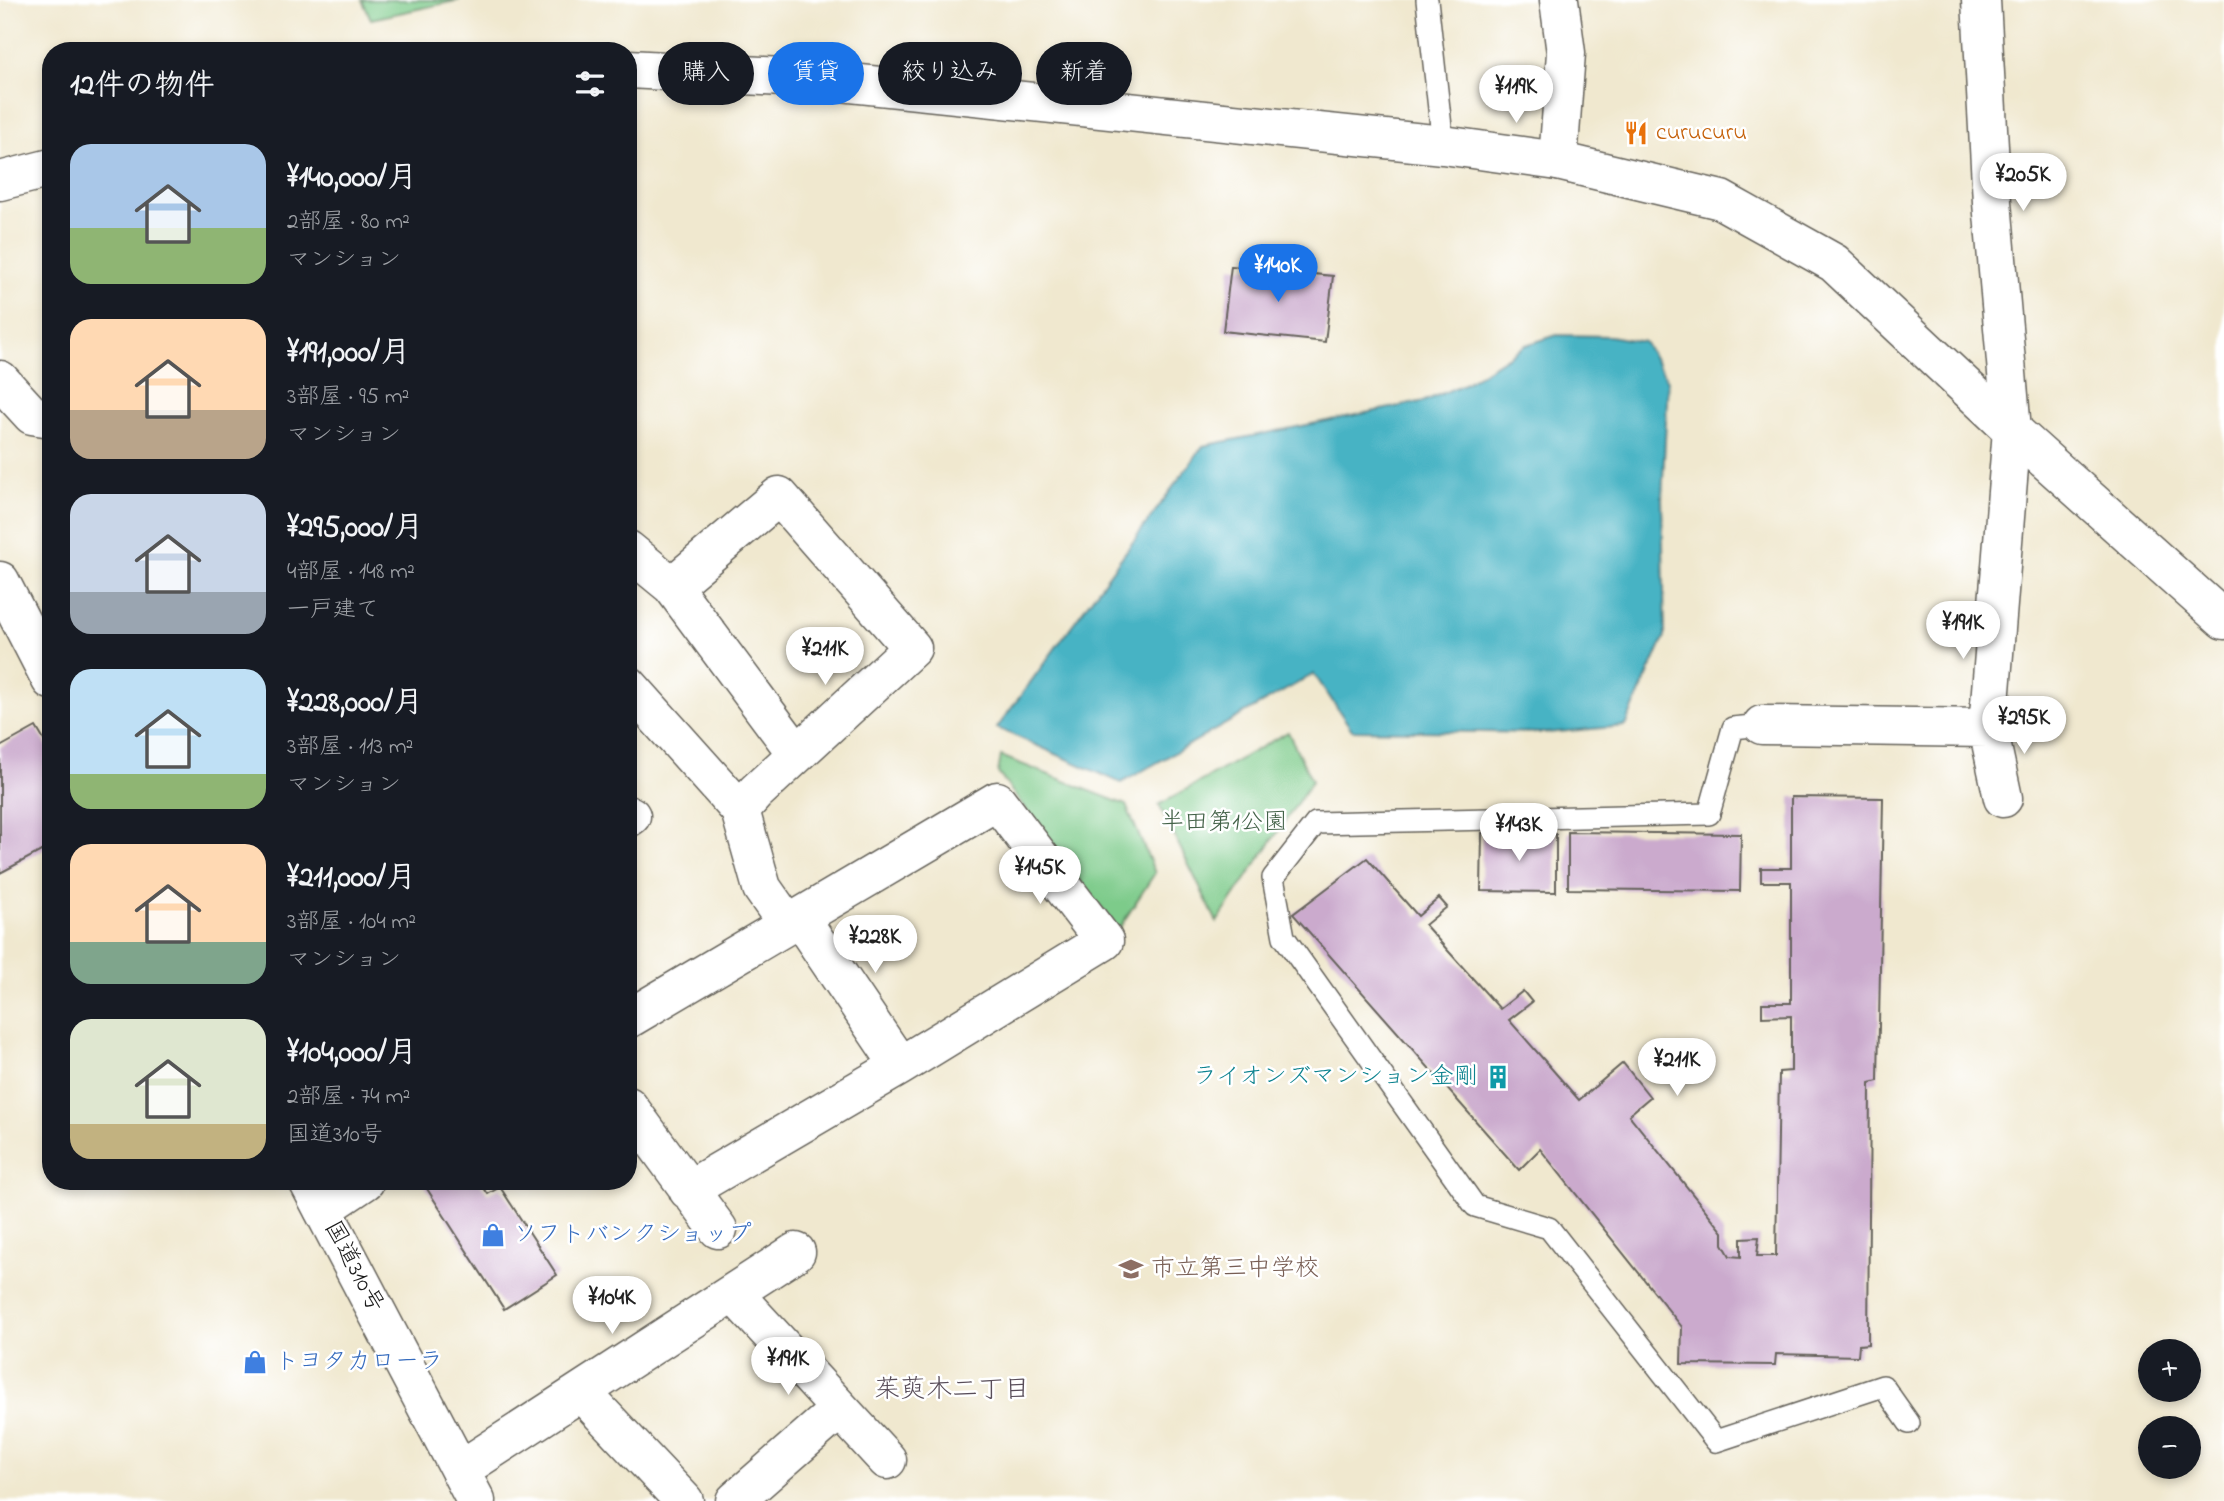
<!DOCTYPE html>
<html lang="ja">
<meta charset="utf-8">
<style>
body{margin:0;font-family:"Indie Flower","Klee One",sans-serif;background:#242831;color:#f1f3f6;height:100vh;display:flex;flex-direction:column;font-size:26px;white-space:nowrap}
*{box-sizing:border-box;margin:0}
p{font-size:23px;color:#9ea1a6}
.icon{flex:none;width:38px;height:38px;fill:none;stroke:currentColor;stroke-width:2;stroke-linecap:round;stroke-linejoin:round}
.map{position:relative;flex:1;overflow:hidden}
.details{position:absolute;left:42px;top:42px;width:595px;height:1148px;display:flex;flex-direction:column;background:#171b24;border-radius:28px;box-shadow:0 4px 10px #0003}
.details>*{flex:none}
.guide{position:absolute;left:658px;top:42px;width:665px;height:63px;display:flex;gap:14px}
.fabs{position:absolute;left:2138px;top:1339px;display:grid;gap:14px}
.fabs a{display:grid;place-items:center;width:63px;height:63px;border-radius:50%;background:#171b24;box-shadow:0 4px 10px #0003;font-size:35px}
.price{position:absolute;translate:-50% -60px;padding:0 16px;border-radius:24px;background:#fff;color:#222;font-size:23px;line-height:46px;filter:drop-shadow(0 2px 4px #0008)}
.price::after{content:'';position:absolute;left:50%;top:42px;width:21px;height:16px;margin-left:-10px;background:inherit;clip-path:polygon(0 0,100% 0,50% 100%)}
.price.current{background:#1a73e8;color:#fff}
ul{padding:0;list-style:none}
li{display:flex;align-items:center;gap:21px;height:175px;padding:0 28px}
li span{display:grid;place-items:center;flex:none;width:196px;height:140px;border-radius:21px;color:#555}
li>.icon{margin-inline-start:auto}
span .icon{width:84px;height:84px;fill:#fffc;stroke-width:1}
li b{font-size:30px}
h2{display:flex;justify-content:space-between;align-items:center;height:84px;padding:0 28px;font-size:30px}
.pill{padding:0 24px;border-radius:32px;background:#171b24;box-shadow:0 4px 10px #0003;font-size:24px;line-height:63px}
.pill.current{background:#1a73e8;color:#fff}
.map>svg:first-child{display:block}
</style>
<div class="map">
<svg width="2224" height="1501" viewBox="0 0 2224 1501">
<rect width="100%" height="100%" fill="#fff"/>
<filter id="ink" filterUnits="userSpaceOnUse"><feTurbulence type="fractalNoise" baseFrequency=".0143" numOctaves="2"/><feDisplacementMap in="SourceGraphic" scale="14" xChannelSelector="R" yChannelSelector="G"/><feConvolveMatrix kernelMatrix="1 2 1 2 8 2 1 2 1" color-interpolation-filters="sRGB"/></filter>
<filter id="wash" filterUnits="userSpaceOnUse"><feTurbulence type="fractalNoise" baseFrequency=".00686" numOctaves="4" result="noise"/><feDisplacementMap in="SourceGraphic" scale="28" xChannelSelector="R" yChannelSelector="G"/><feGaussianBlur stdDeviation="1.57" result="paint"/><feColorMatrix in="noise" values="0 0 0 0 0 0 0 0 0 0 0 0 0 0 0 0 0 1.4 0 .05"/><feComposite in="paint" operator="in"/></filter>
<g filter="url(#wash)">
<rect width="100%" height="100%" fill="#f0e8cf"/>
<path fill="#7dcb8a" stroke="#4c7453" stroke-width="2" d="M362 0H460L371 19Z
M1288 732 1312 781 1217 922 1159 805Z
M1001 756 1126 805 1155 873 1118 930 998 773Z"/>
<path fill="#47b3c4" stroke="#326870" stroke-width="2" d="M1557 335 1610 336 1644 342 1668 381 1662 499 1665 636 1625 726 1546 733 1352 730 1314 674 1121 783 997 728 1203 446 1425 401 1466 383 1526 345Z"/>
<g id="blocks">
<path fill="#cbaacd" d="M1231 266 1333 276 1325 342 1223 331Z
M36 727 51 752V846L0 873V747Z
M1791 797 1883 798 1878 1081 1870 1083 1868 1344 1859 1345 1858 1356 1776 1354 1775 1365 1681 1364 1682 1327 1540 1149 1519 1170 1293 914 1367 858 1418 916 1439 898 1447 907 1425 925 1500 1009 1523 991 1532 1002 1509 1020 1579 1100 1623 1063 1650 1097 1629 1115 1723 1232V1244L1730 1256 1741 1257V1238L1759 1237 1757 1256H1776L1779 1072 1791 1071V1016L1762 1017V1003H1791V882H1761V868H1791Z
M1568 832 1741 834 1740 891 1568 889Z
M1482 833 1556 834V892L1481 891Z
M422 1181H479L488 1194 500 1187 557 1275 504 1309Z"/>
</g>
</g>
<g filter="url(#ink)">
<use href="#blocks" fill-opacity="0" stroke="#66635b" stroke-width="2"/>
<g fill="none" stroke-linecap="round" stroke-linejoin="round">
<g stroke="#66635b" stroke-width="24">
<path id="lane" d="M1427 0 1443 145
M1762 725 1733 728 1709 814 1316 823 1273 878 1284 937 1475 1206 1549 1228 1716 1441 1883 1386 1909 1423"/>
</g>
<g stroke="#66635b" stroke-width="41">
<path id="street" d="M1558 161 1566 53 1559 0
M0 380 32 415 51 418
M628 550 672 586 797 754
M672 586 779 496 912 648 756 792 740 810 762 888 788 925
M628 685 740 810
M1762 725 1988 728 2012 430 1992 202 1981 0
M1988 728 2003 798
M628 818 631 816
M800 918 900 1066
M628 1019 997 801 1104 941 900 1066 688 1190
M628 1106 718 1229
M323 1209 365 1181
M733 1293 887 1460
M581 1392 684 1501
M460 1470 796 1252
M735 1501 840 1409"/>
</g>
<g stroke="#66635b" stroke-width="41">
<path id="secondary" d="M628 69 803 78 1443 145 1558 161 1721 200 1834 263 2012 430 2224 620
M0 181 51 168"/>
</g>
<g stroke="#66635b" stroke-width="41">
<path id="highway" d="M0 581 51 680
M308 1181 476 1501"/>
</g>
<use href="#lane" stroke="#fff" stroke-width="21"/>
<use href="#street" stroke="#fff" stroke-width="38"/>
<use href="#secondary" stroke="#fff" stroke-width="38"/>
<use href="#highway" stroke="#fff" stroke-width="38"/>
</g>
</g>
<defs>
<g id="restaurant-bare" transform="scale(1.89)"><path d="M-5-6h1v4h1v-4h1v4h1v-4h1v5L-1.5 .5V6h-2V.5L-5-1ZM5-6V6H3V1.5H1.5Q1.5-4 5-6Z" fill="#e8710a" stroke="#fff" stroke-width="2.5" paint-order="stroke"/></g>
<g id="building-bare" transform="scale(1.89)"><path d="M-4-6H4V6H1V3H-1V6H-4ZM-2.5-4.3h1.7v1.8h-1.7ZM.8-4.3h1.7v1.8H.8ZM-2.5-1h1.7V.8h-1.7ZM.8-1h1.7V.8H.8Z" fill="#0f9aa8" stroke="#fff" stroke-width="2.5" paint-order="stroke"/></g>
<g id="shop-bare" transform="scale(1.89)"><path d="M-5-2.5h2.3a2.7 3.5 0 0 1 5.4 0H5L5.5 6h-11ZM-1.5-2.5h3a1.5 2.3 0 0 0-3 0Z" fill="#3f7fe0" stroke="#fff" stroke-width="2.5" paint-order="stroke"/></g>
<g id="school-bare" transform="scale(1.89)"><path d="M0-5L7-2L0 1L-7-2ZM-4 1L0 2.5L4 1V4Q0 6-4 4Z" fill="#8d6e63" stroke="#fff" stroke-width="2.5" paint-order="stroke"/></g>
</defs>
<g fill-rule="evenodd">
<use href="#restaurant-bare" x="1636" y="133"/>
<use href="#building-bare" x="1498" y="1077"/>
<use href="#shop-bare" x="493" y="1235"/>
<use href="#school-bare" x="1131" y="1269"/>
<use href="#shop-bare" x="255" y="1362"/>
</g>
<g text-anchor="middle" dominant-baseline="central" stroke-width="5" stroke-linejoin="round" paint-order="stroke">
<g font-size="24" fill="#c56008" stroke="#fff" text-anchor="start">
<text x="1656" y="133">curucuru</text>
</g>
<g font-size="24" fill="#436248" stroke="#fff">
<text x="1224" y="823">半田第1公園</text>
</g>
<g font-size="24" fill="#0d838f" stroke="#fff" text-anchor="end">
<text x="1478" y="1077">ライオンズマンション金剛</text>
</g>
<g font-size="24" fill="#366cbe" stroke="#fff" text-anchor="start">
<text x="513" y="1235">ソフトバンクショップ</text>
<text x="275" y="1362">トヨタカローラ</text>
</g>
<g font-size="24" fill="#1c1c1c" stroke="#fff">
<text transform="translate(353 1267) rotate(62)">国道310号</text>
</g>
<g font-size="24" fill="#785e54" stroke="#fff" text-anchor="start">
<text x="1151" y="1269">市立第三中学校</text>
</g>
<g font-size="26" fill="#594e5a" stroke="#fff">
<text x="952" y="1391">茱萸木二丁目</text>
</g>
</g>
</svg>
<div class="fabs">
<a>+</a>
<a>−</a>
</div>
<b class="price" style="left:1516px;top:125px">¥119K</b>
<b class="price" style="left:2023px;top:213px">¥205K</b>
<b class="price current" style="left:1278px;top:304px">¥140K</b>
<b class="price" style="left:1963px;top:661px">¥191K</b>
<b class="price" style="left:825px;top:687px">¥211K</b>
<b class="price" style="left:2024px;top:756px">¥295K</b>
<b class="price" style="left:1519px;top:863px">¥143K</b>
<b class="price" style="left:1040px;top:906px">¥145K</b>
<b class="price" style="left:875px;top:975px">¥228K</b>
<b class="price" style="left:1677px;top:1098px">¥211K</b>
<b class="price" style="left:612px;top:1336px">¥104K</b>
<b class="price" style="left:788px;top:1397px">¥191K</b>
<div class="guide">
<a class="pill">購入</a>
<a class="pill current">賃貸</a>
<a class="pill">絞り込み</a>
<a class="pill">新着</a>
</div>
<section class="details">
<h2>12件の物件<svg class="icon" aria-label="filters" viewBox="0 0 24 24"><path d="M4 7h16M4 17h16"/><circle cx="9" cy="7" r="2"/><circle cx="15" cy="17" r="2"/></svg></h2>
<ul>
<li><span style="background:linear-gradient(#a9c7e8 60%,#8fb573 0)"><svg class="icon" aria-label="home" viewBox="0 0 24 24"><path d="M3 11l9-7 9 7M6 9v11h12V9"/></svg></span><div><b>¥140,000/月</b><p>2部屋 · 80 m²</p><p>マンション</p></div></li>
<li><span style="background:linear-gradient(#ffd9b3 65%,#b9a48a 0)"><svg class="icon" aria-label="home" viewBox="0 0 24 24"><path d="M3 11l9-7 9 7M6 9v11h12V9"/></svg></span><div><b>¥191,000/月</b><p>3部屋 · 95 m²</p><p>マンション</p></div></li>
<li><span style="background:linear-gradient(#c9d6e8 70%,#9aa5b1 0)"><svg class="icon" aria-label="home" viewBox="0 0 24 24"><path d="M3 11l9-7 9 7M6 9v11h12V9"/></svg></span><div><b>¥295,000/月</b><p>4部屋 · 148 m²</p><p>一戸建て</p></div></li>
<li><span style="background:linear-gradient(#bfe0f5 75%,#8fb573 0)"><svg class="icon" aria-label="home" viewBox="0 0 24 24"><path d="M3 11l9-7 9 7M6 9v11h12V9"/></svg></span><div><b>¥228,000/月</b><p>3部屋 · 113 m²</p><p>マンション</p></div></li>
<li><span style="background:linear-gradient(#ffd9b3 70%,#7fa58c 0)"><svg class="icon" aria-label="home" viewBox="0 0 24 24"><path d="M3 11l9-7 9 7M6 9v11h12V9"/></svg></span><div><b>¥211,000/月</b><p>3部屋 · 104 m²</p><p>マンション</p></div></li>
<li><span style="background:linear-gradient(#dfe7d0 75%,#c2b280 0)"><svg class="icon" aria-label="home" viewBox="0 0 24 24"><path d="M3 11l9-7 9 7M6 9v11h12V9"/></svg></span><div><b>¥104,000/月</b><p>2部屋 · 74 m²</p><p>国道310号</p></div></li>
</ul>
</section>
</div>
